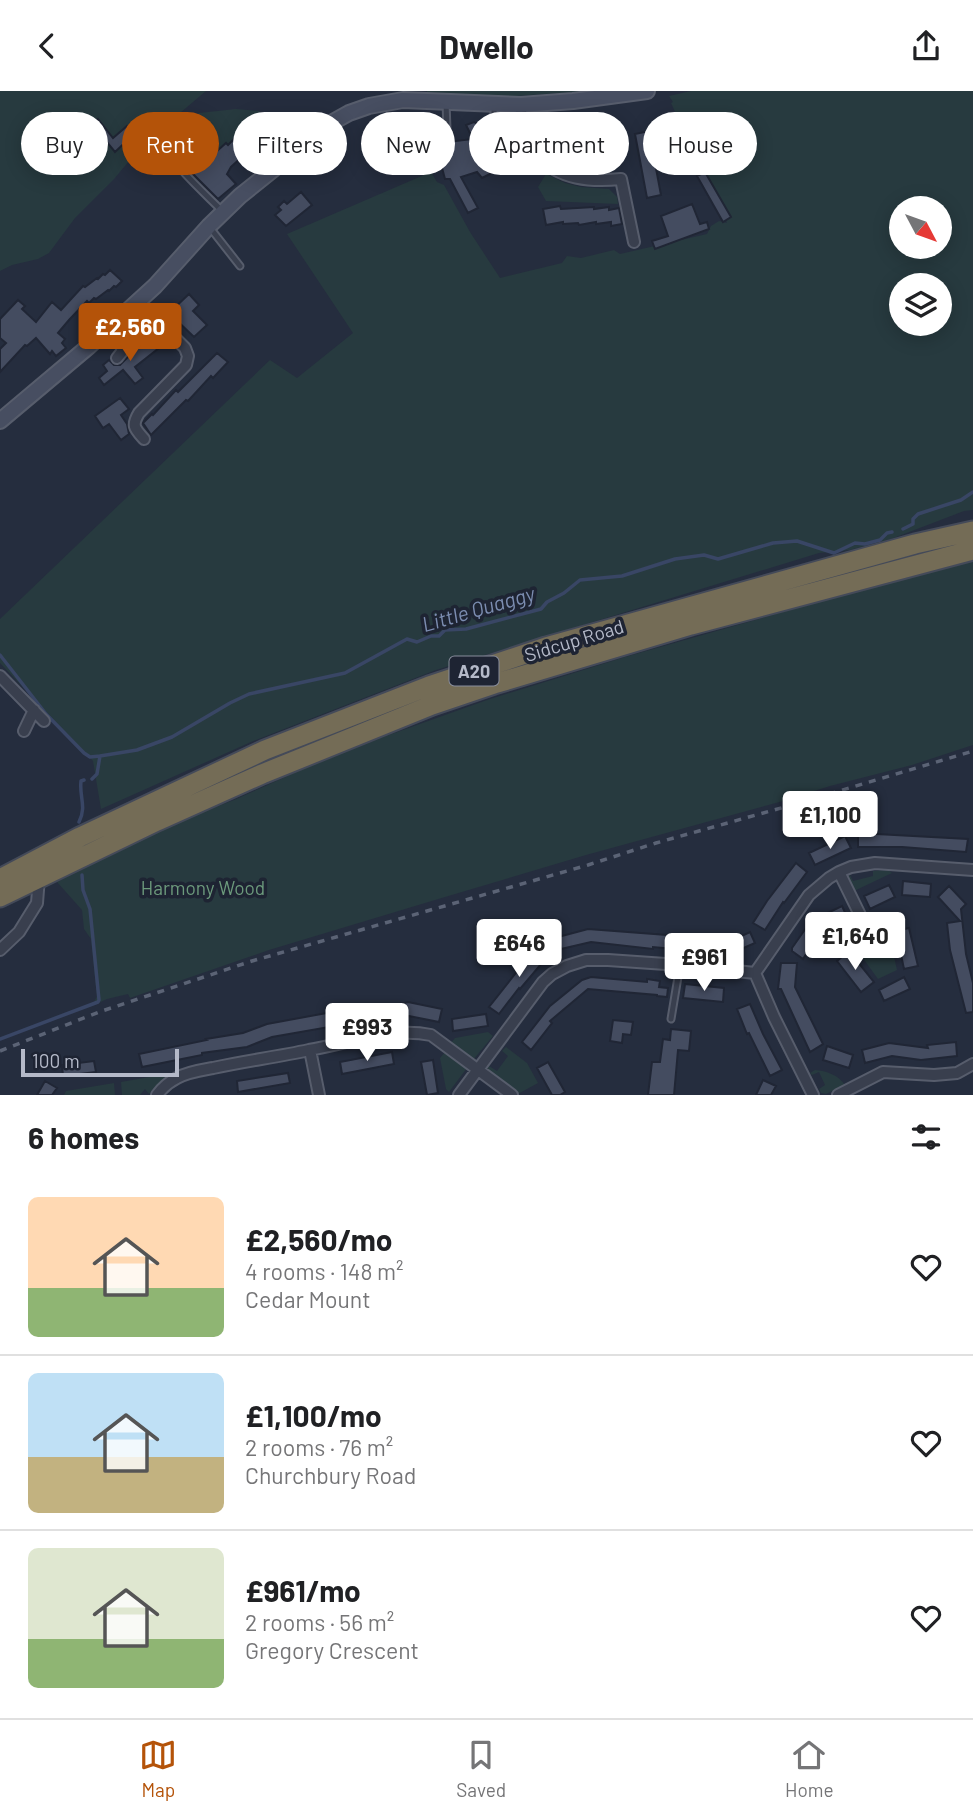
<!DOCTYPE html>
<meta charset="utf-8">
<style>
body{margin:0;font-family:Barlow,sans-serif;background:#f6f6f6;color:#202124;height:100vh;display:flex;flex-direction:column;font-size:26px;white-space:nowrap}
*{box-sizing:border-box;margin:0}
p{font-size:23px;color:#757577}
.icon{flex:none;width:38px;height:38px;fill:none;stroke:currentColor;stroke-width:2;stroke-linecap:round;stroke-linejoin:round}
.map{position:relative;height:1004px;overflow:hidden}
.side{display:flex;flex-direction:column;background:#fff;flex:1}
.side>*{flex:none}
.guide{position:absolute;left:21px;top:21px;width:931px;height:63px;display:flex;gap:14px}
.needle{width:46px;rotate:131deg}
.controls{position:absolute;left:889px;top:105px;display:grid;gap:14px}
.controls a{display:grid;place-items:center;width:63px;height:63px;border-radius:50%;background:#fff;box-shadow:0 4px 18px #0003;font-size:35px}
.scale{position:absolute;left:21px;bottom:18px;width:158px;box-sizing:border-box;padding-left:7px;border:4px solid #b5bac9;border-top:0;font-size:19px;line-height:24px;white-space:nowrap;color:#b5bac9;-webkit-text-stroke:5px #1e2433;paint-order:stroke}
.price{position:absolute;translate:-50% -60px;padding:0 16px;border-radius:7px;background:#fff;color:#222;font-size:23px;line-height:46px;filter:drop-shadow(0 2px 4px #0008)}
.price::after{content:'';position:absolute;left:50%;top:42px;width:21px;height:16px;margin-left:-10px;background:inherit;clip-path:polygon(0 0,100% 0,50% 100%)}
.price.current{background:#b45309;color:#fff}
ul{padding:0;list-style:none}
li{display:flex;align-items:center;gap:21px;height:175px;padding:0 28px}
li+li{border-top:2px solid #e0e0e0}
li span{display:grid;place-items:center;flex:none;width:196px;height:140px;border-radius:10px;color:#555}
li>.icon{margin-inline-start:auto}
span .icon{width:84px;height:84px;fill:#fffc;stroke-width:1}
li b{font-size:30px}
h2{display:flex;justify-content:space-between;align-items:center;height:84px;padding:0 28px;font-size:30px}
.chip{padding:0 24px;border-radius:32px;background:#fff;box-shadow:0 4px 18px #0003;font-size:24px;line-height:63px}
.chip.current{background:#b45309;color:#fff}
header{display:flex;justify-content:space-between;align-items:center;height:91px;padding:0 28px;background:#fff;font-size:32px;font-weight:700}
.tab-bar{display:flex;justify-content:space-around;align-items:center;height:98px;border-top:2px solid #e0e0e0;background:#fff;font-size:19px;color:#757577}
.tab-bar a{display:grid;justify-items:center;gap:4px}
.tab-bar .current{color:#b45309}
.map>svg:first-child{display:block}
</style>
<header><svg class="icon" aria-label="back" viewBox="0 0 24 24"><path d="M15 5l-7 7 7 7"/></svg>Dwello<svg class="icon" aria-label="share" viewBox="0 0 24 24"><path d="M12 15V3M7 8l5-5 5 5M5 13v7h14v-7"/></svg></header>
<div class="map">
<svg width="973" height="1004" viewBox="0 0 973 1004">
<rect width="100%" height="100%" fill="#252d3e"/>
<path fill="#273a3f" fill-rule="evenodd" d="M0 0H206L180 22 164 45 159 49 144 54 135 63 114 88 75 127 49 162 38 168 12 174 0 180Z
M427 0H593L499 6 427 2Z
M691 0H973V419L964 420 891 448 850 459 819 462 436 579 251 651 101 718 93 670 0 572V528L270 269 297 287 353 242 287 143 431 81 437 91 444 94 470 141 500 187 562 172 567 165 581 167 614 159 620 163 707 143 711 135 719 130 727 132 671 12 673 11 669 5ZM901 117H940V156H901ZM901 194H940V233H901Z
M236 18 259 20 264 26 251 37 247 35 228 55 214 63 201 51H197C195 44 188 39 187 31L199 22Z
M546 83 565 92 581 96 609 98 617 106 618 113 546 110 538 96Z
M973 467V654L912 674 830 695 783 710 586 764 445 806 269 859 130 907 128 903 107 908 92 915 97 905 91 848 84 838 82 819 57 791 187 727 234 709 301 679 386 645 490 608 625 566Z
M888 779 892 782 854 800 848 787 850 784 853 790 873 785V780Z
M875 836 888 839 897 879 878 888 854 855 860 845 866 847 872 844Z
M488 941 493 945 473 969 451 952 455 947Z
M506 956 527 972 538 992 516 1004 485 981 489 975 497 980 508 965 502 960Z
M445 961 467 977 449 1001 446 998 440 967Z
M815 979C827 980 838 984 845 994L826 1003 821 1002 819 998 825 994 819 981 812 984 810 982Z
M172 982 164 987 149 1003 145 998 140 1004H122L121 991Z
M114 992 115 1004H64L66 1000Z"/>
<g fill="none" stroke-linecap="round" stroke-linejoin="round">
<path stroke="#394665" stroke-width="3.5" d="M903 438 913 433V428L918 423 961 409 973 401
M0 564 46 623 84 662 90 666 100 665
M92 688 97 683 100 665 137 659 172 646 230 612 249 603 345 582 407 548 417 551 431 545H439L445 539 466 538 541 518 547 511 564 502 580 489 622 485 675 468 704 464 718 468 773 452 797 450 834 462 855 452 865 453 880 449 887 442 892 441
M79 731C87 715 79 706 81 690L84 689
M0 948 98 911 99 909 90 818 83 799 82 784"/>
</g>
<path fill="#444c60" stroke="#202635" stroke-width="2" d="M98 28 113 47 127 35 134 43 115 61 92 33Z
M474 31 479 34V41L484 44 494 68 491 73 482 71 490 83 482 87 477 81 461 86 478 117 468 122 450 88H445L435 51 447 48 448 51 473 48 466 34Z
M187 34 189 40 199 51H205L216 61 226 52 228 54 247 35 255 41 257 40 265 52 246 69 243 65 231 76 227 83 236 93 218 108 184 74 175 58 174 46 180 38Z
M618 34 621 48 558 62 555 45Z
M649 40 661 104 647 107 635 43Z
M705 81 731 126 723 131 697 85Z
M301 101 312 114 286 135 275 124 281 119 278 116 284 110 287 113Z
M692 113 700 133 707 131 709 138 655 158 652 150 668 145 661 125Z
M560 115 561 118 594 116V118L609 116V119L619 117 622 133 611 135V131L596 133V131L579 134 578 132 563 133V131L546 134 543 118Z
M110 179 122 190 116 196 114 195 109 200 108 199 96 208 94 207 89 212 87 210 69 229 58 242 65 248 62 252 66 257 56 265 52 260 50 263 36 247 27 255 25 254 0 281V258L6 252 0 247V228L18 209 25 215 22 218 36 231 52 211 61 219 83 195 85 196 97 187 98 188 103 183 105 184Z
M189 203 199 214 193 220 207 234 194 246 169 222Z
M150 246 159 257 135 276 143 287 135 293 123 279 104 294 99 287 107 280 103 274 109 269 114 274H120L127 267 131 259 133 258 134 259Z
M217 262 228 271 213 287 211 285 188 310 186 309 151 344 143 332 152 323 153 324 176 299 178 301Z
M120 307 129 318 121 324 127 333 129 343 121 349 109 333 103 337 95 325Z
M858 742 968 748 966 761 902 756H858Z
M845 745 851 757 815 774 809 762Z
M796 772 807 781 784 812 783 811 765 839 753 832 767 810Z
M903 790 931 793 930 806 902 804Z
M889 794 895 806 870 818 864 805Z
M949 795 966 813 961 818 966 863 973 892V921L966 922 950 859 947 832 960 830 938 806Z
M842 815 848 828 826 839 819 826Z
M806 837 818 845 803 868 792 860V857Z
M909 837 918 875 904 878 896 840Z
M588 838 720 848V855L750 841 755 852 730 863 653 856V858L591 851 561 858 558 846Z
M537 855 548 865 520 898 519 897 499 923 489 916Z
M849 860 874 891 861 901 837 870Z
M781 872H797L795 896 823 953 810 961 781 898H778Z
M591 886 647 891V888L660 890 659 896 668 897 667 906 657 905V904L588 898 550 930 552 932 531 959 522 951 550 915 582 889Z
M904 886 910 898 884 910 879 899Z
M685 893 724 897 723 911 683 907Z
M408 911 442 918 439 931 409 925 376 932H335V935L272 946 247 956 202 962V964L142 976 139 963 207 949 206 948 243 942 267 933 343 919H376V918Z
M750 913 763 943 782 979 770 985 749 942 747 943 737 918Z
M486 923 488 935 453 940 452 928Z
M613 929 633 931 631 944 623 943 622 952 610 950Z
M671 938 691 940 689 960 678 959 674 1004H648L652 971H660L663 948 670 949Z
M956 951 957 965 921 969 892 965 865 972 862 959 889 952 928 957 927 954Z
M827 955 853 964 849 977 823 969Z
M392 961 394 973 342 983 340 971Z
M433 969 438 1002 427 1004 421 971Z
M94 970 96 981 63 985 62 974Z
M548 971 565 1001 560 1004H552L537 977Z
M288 982 290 992 238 1001 237 990Z
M763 989 776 995 771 1004H756Z
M45 990 57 997 52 1004H37Z"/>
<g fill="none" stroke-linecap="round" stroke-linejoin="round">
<g stroke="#575d6c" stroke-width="9">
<path id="lane" d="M197 28C187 27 180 29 174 37 171 41 166 47 166 52 166 69 209 106 221 119
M484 39 493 28 495 14
M422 46 443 41 447 38 446 12
M211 138 240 175
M671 928 680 874"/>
</g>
<g stroke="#575d6c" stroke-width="14">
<path id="street" d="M521 14C521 24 521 37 524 47 527 54 533 60 538 65 559 89 591 91 621 88L634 151
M138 210 185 257 188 265 186 274 139 322C131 335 135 338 144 348
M117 267 121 262 129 245 154 225
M0 585 44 630
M24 640 34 619
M839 781 865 834
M0 859 19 841 37 812 39 786
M755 882 809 804 829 787 839 781 851 776 875 772 973 779
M310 959 319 1004
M157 1004C162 997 169 991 177 987 187 981 202 979 213 977 245 970 277 966 309 959 349 952 390 936 431 944L512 1004
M459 1004 543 891 552 883 567 875 586 869H608L680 874 755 882 774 926 813 1004
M838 1004 883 981 934 984 957 982 973 973"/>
</g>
<g stroke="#575d6c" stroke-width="18">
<path id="secondary" d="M0 330 88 256 155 195 209 135 240 105 331 32 349 22 369 15 403 9 521 14 573 10 647 0"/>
</g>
<g stroke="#444a59" stroke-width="23">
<path id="highway" d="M0 788 80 746 265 659 429 595 546 556 915 453 973 440
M0 806 157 730 262 683 432 614 494 593 691 534 973 459"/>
</g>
<use href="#lane" stroke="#393f4e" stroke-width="5"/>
<use href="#street" stroke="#393f4e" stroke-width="10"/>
<use href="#secondary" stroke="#474e61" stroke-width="14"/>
<use href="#highway" stroke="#746c56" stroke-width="19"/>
<path stroke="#5b6375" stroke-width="3.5" stroke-dasharray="7 7" stroke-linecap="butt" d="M0 960 99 921 252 870 588 774 656 752 799 712 973 660"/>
</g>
<g text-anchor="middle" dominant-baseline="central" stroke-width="7" stroke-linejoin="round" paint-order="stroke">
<rect fill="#1e2433" stroke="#888d9c" stroke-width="2" x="449.5" y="565.5" width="49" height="29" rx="5"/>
<g font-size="18" font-weight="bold" fill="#b5bac9">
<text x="474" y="580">A20</text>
</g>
<g font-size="19" fill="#b5bac9" stroke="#1e2433">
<text transform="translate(574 549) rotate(-17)">Sidcup Road</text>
</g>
<g font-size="19" fill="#6c9a7c" stroke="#1e2433">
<text x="203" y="796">Harmony Wood</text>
</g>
<g font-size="21" font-style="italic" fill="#7c8db1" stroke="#1e2433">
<text transform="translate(478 517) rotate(-16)">Little Quaggy</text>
</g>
</g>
</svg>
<div class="controls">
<a><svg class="needle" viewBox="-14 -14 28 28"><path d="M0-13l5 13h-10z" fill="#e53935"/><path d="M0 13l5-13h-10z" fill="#757577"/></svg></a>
<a><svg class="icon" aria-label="layers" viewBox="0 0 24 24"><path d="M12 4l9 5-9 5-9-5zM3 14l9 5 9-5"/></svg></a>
</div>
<div class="scale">100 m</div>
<b class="price current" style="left:130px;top:272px">£2,560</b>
<b class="price" style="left:830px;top:760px">£1,100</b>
<b class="price" style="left:855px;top:881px">£1,640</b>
<b class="price" style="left:519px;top:888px">£646</b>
<b class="price" style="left:704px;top:902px">£961</b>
<b class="price" style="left:367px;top:972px">£993</b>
<div class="guide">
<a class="chip">Buy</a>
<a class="chip current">Rent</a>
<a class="chip">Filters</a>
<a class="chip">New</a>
<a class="chip">Apartment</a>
<a class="chip">House</a>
</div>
</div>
<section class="side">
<h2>6 homes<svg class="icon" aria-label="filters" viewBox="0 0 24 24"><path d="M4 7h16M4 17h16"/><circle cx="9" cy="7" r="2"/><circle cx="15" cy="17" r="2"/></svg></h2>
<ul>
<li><span style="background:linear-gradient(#ffd9b3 65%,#8fb573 0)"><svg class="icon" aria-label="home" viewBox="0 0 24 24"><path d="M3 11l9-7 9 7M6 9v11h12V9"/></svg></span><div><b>£2,560/mo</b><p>4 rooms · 148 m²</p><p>Cedar Mount</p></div><svg class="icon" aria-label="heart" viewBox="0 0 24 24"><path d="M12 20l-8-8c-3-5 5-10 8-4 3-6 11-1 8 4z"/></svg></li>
<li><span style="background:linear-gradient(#bfe0f5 60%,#c2b280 0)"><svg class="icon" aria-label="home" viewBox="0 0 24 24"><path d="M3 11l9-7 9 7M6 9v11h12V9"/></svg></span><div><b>£1,100/mo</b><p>2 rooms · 76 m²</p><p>Churchbury Road</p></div><svg class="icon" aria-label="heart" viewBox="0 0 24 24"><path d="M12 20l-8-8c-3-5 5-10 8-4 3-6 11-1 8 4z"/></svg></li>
<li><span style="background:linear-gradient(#dfe7d0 65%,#8fb573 0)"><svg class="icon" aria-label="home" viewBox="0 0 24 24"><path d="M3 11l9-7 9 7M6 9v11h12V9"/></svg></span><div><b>£961/mo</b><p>2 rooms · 56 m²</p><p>Gregory Crescent</p></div><svg class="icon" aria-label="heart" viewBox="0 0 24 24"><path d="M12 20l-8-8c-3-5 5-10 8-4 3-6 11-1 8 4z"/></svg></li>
</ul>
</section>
<nav class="tab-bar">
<a class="current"><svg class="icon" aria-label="map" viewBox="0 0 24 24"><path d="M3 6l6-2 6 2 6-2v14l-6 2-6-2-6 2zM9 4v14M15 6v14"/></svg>Map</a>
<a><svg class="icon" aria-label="saved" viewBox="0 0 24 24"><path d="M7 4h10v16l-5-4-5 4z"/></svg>Saved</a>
<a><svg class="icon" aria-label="home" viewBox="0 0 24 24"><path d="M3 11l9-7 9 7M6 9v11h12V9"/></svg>Home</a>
</nav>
